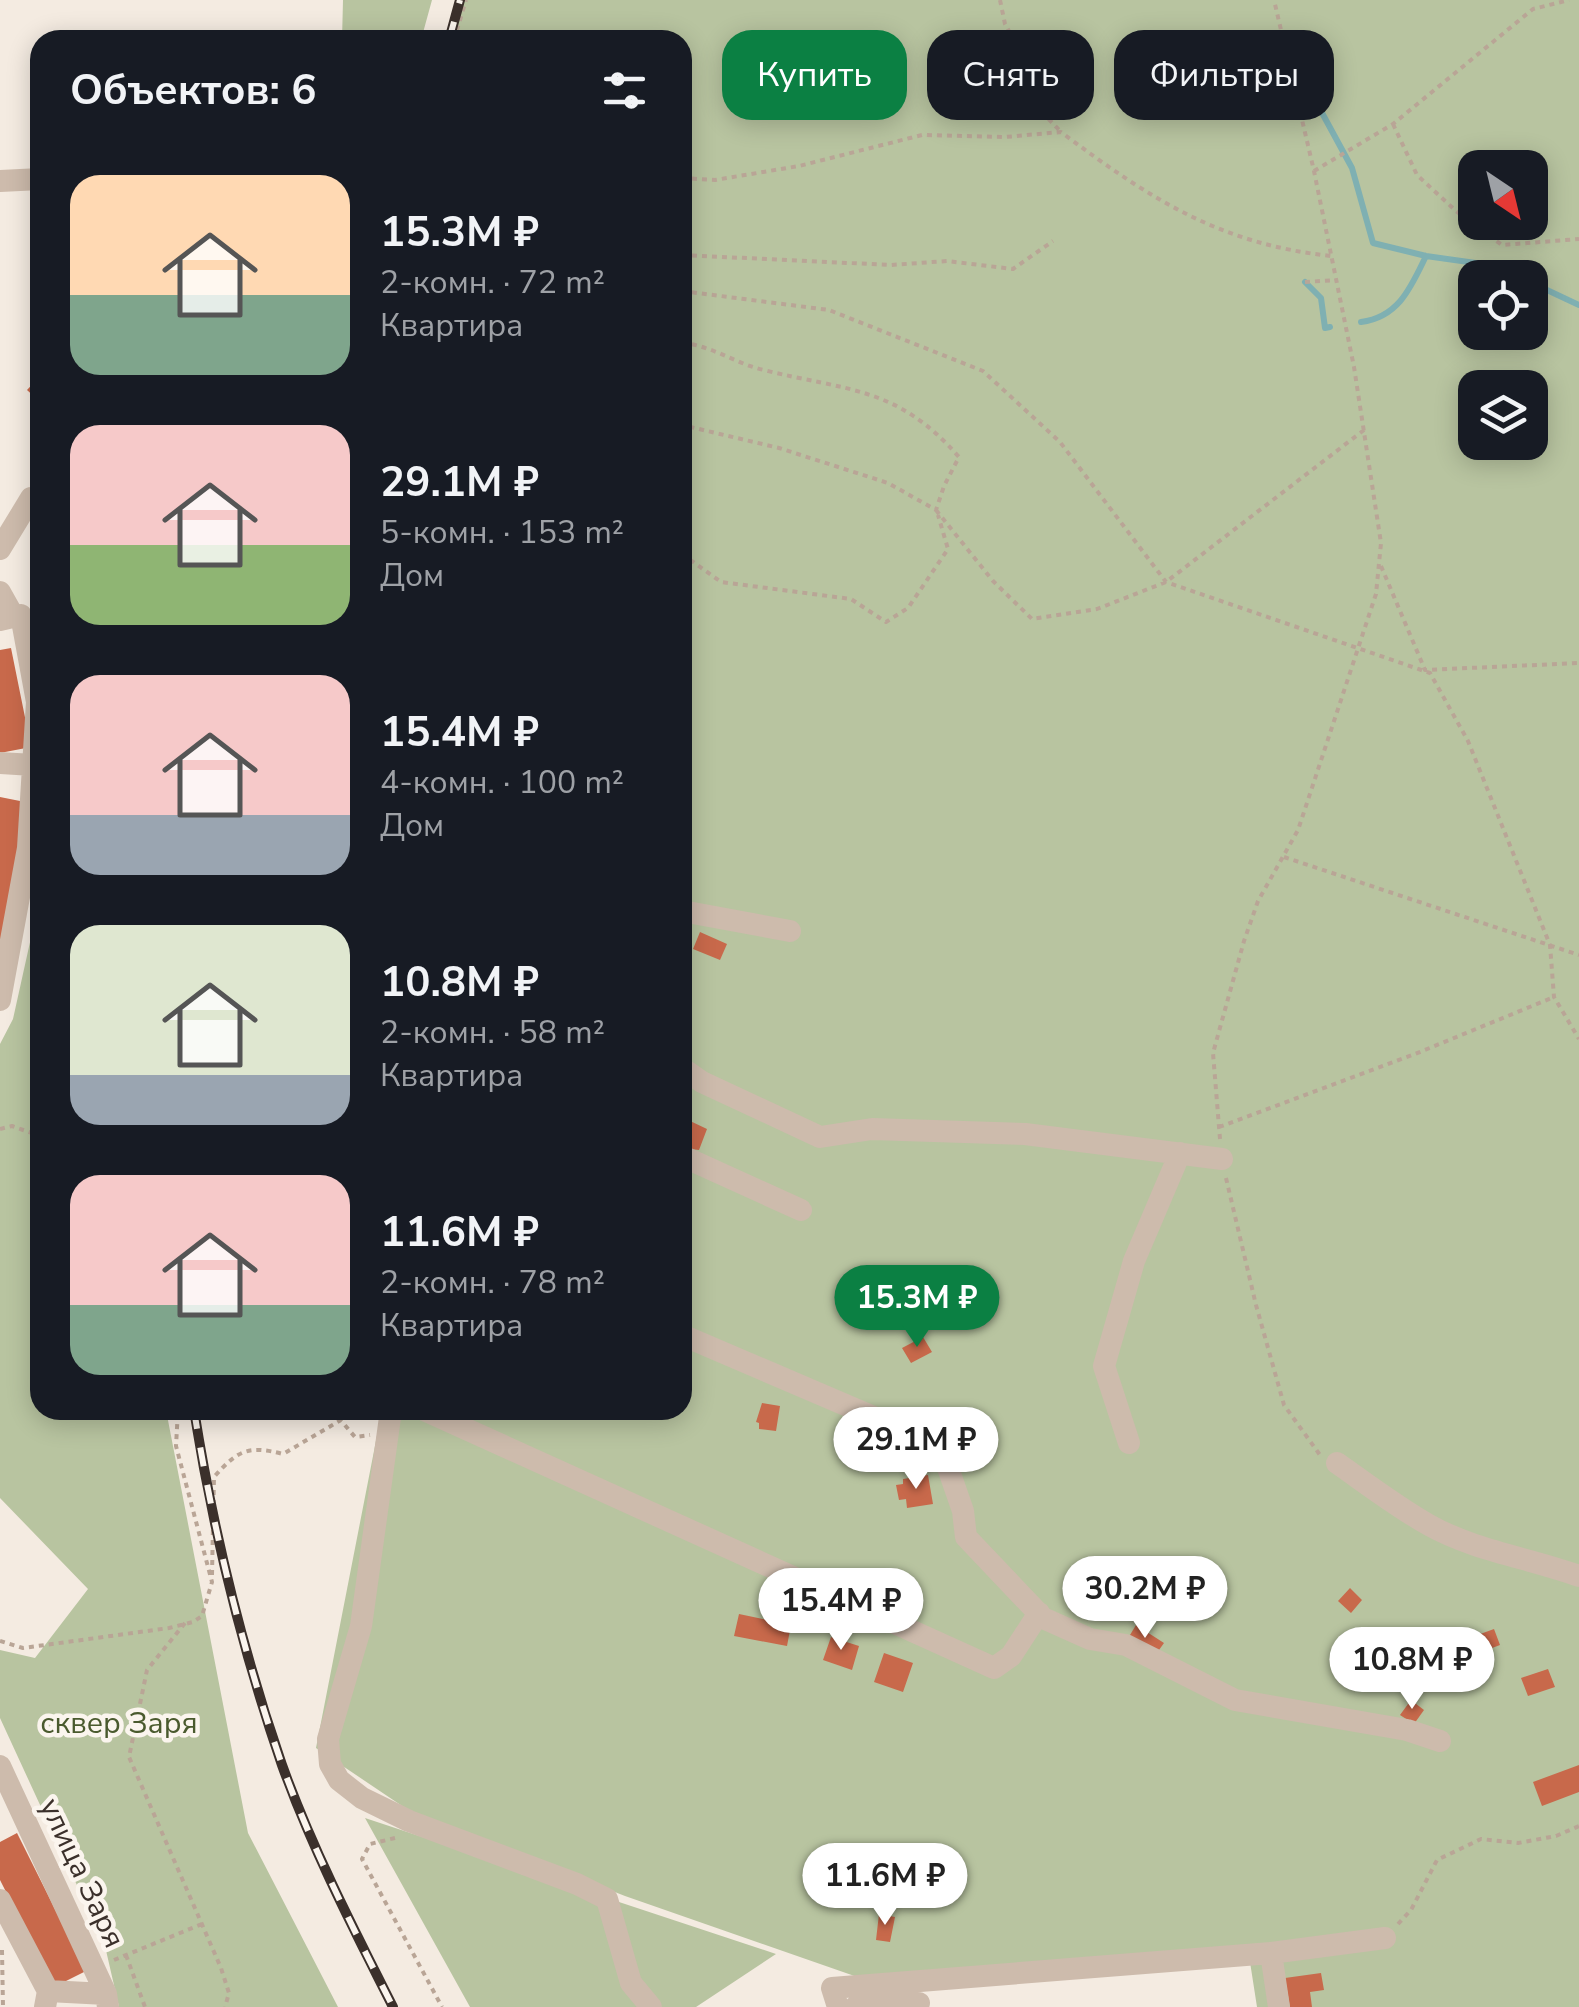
<!DOCTYPE html>
<html lang="ru">
<meta charset="utf-8">
<style>
body{margin:0;font-family:"Nunito Sans",sans-serif;background:#242831;color:#f1f3f6;height:100vh;display:flex;flex-direction:column;font-size:38px;white-space:nowrap}
*{box-sizing:border-box;margin:0}
p{font-size:32px;color:#9ea1a6}
.icon{flex:none;width:55px;height:55px;fill:none;stroke:currentColor;stroke-width:2;stroke-linecap:round;stroke-linejoin:round}
.map{position:relative;flex:1;overflow:hidden}
.details{position:absolute;left:30px;top:30px;width:662px;height:1390px;display:flex;flex-direction:column;background:#171b24;border-radius:30px;box-shadow:0 5px 25px #0003}
.details>*{flex:none}
.guide{position:absolute;left:722px;top:30px;width:705px;height:90px;display:flex;gap:20px}
.needle{width:65px;rotate:145deg}
.tools{position:absolute;left:1458px;top:150px;display:grid;gap:20px}
.tools a{display:grid;place-items:center;width:90px;height:90px;border-radius:20px;background:#171b24;box-shadow:0 5px 25px #0003;font-size:50px}
.price{position:absolute;translate:-50% -85px;padding:0 22px;border-radius:35px;background:#fff;color:#222;font-size:32px;line-height:65px;filter:drop-shadow(0 2px 5px #0008)}
.price::after{content:'';position:absolute;left:50%;top:60px;width:30px;height:22px;margin-left:-15px;background:inherit;clip-path:polygon(0 0,100% 0,50% 100%)}
.price.current{background:#0b8043;color:#fff}
ul{padding:0;list-style:none}
li{display:flex;align-items:center;gap:30px;height:250px;padding:0 40px}
li span{display:grid;place-items:center;flex:none;width:280px;height:200px;border-radius:30px;color:#555}
li>.icon{margin-inline-start:auto}
span .icon{width:120px;height:120px;fill:#fffc;stroke-width:1}
li b{font-size:42px}
h2{display:flex;justify-content:space-between;align-items:center;height:120px;padding:0 40px;font-size:42px}
.chip{padding:0 35px;border-radius:30px;background:#171b24;box-shadow:0 5px 25px #0003;font-size:35px;line-height:90px}
.chip.current{background:#0b8043;color:#fff}
.map>svg:first-child{display:block}
</style>
<div class="map">
<svg width="1579" height="2007" viewBox="0 0 1579 2007">
<rect width="100%" height="100%" fill="#f4ebe1"/>
<path fill="#b8c4a0" fill-rule="evenodd" d="M343 0H432L421 40H342Z
M460 0H1579V2007H1257L1250 1962 866 1980 625 1896 411 1812 316 1748 382 1410H682V40H449ZM1475 168H1530V222H1475ZM1475 278H1530V332H1475ZM1475 388H1530V442H1475Z
M40 897V1410H166L248 1833 338 2007H119L105 1946 0 1718V1650L35 1658 88 1589 0 1498V1044L13 1019Z
M365 1818 776 1954 696 2007H470Z"/>
<g fill="none" stroke-linecap="round" stroke-linejoin="round">
<path stroke="#7fb0b2" stroke-width="6" d="M1279 100 1321 111 1352 168 1373 243 1426 256 1497 266 1521 278
M1305 282 1321 298 1325 328 1330 327
M1530 282 1579 305
M1361 322C1399 317 1411 287 1426 256"/>
</g>
<path fill="#c8694b" d="M40 376V402L27 390Z
M11 648 31 747 0 753V650Z
M0 797 30 803 0 947Z
M700 932 727 944 720 960 693 949Z
M688 1120 707 1129 699 1150 682 1148V1132Z
M923 1337 932 1352 911 1363 902 1348Z
M762 1403 780 1406 776 1431 759 1429V1423L756 1422Z
M928 1475 933 1504 907 1508 906 1499 899 1500 896 1485 903 1484V1479Z
M1350 1588 1362 1600 1351 1613 1338 1601Z
M739 1614 791 1625 787 1646 734 1636Z
M1136 1625 1164 1643 1154 1657 1127 1640Z
M1494 1629 1500 1645 1479 1653 1472 1637Z
M831 1637 859 1646 852 1670 823 1660Z
M884 1653 913 1663 903 1692 874 1682Z
M1548 1669 1555 1687 1528 1696 1521 1678Z
M1411 1700 1424 1710 1414 1724 1400 1715Z
M1579 1765V1792L1542 1806 1533 1782Z
M17 1833 86 1971 54 1987 0 1880V1842Z
M879 1914 895 1917 890 1942 876 1940Z
M1321 1973 1324 1990 1310 1992 1312 2007H1290L1285 1978Z"/>
<g fill="none" stroke-linecap="round" stroke-linejoin="round">
<path stroke="#b9a596" stroke-width="4" stroke-dasharray="5 5" stroke-linecap="butt" d="M1000 0 1005 24 1021 53 1040 110 1061 132
M454 40 466 0
M1393 124 1417 175 1456 211 1502 245 1579 239
M1314 171 1393 124 1533 9 1569 0
M682 178 715 180 799 166 922 135 1005 137 1061 132C1149 198 1219 244 1331 256
M682 255 891 265 947 261 1013 269 1053 241
M1305 282 1337 280
M682 291 829 310 983 371 1060 442 1166 582 1430 673 1468 741 1550 945 1554 997 1579 1039
M682 343C711 345 736 364 764 370 847 391 897 386 959 457L944 486 936 510 888 483 779 448 682 425
M936 510 993 581 1032 619 1097 609 1166 582 1364 430
M682 554 721 582 851 599 886 622 908 608 948 549 938 515
M1381 566 1425 670 1579 663
M1284 857 1579 955
M1219 1127 1415 1054 1554 997
M0 1129 12 1126 40 1136
M1220 1139 1213 1053 1244 941 1258 901 1298 830 1376 594 1381 543 1354 367 1314 171 1274 0
M1226 1178 1256 1305 1284 1405 1320 1455
M332 1410 355 1437 370 1435
M212 1575 214 1477C238 1450 248 1445 283 1454L341 1420
M185 1623 147 1670 129 1757 221 1968 229 1993 225 2007
M0 1641 23 1648 169 1628 193 1622 202 1616 212 1582 176 1446 178 1410
M395 1838 370 1844 362 1859 442 2007
M1398 1924 1411 1910 1437 1860 1481 1839 1518 1843 1556 1836 1579 1826
M2 1950 3 2007
M126 1955 145 2007
M114 1960 202 1924"/>
<path stroke="#cdbbac" stroke-width="22" d="M0 181 40 179
M0 549 31 498
M0 592 14 617
M0 620 21 615 37 702 28 848 0 1000
M0 763 33 765
M682 911 790 931
M682 1068 702 1082 820 1137 872 1129 1025 1134 1222 1159
M682 1156 801 1210
M682 1335 932 1442 947 1465 963 1511 966 1537 1043 1618 1090 1639 1126 1645 1235 1700 1407 1730 1440 1741
M391 1410 361 1626 328 1739 330 1764 339 1780 362 1798 409 1821 577 1884 607 1899 631 1983 651 2007
M424 1410 994 1668 1011 1656 1039 1613
M1129 1443 1104 1366 1134 1261 1180 1153
M1337 1463C1367 1484 1397 1507 1429 1525 1475 1551 1530 1558 1579 1576
M0 1766 106 1994 108 2007
M0 1900 48 1991
M1271 1953 1279 2007
M45 2007 48 1991 106 1994
M838 2007 832 1988 1271 1953 1385 1938
M855 2007 919 2003"/>
<g stroke="#3b302b" stroke-width="10">
<path id="rail" d="M449 40 460 0
M194 1410C213 1530 242 1649 282 1765 312 1848 353 1928 393 2007"/>
</g>
<use href="#rail" stroke="#fbf5ee" stroke-width="6" stroke-dasharray="19" stroke-linecap="butt"/>
</g>
<g text-anchor="middle" dominant-baseline="central" stroke-width="9" stroke-linejoin="round" paint-order="stroke">
<g font-size="30" fill="#4a5a2e" stroke="#fbf5ee">
<text x="119" y="1723">сквер Заря</text>
</g>
<g font-size="30" fill="#3b302b" stroke="#fbf5ee">
<text transform="translate(82 1873) rotate(65)">улица Заря</text>
</g>
</g>
</svg>
<div class="tools">
<a><svg class="needle" viewBox="-14 -14 28 28"><path d="M0-13l5 13h-10z" fill="#e53935"/><path d="M0 13l5-13h-10z" fill="#9ea1a6"/></svg></a>
<a><svg class="icon" aria-label="locate" viewBox="0 0 24 24"><circle cx="12" cy="12" r="6"/><path d="M12 2v4M12 18v4M2 12h4M18 12h4"/></svg></a>
<a><svg class="icon" aria-label="layers" viewBox="0 0 24 24"><path d="M12 4l9 5-9 5-9-5zM3 14l9 5 9-5"/></svg></a>
</div>
<b class="price current" style="left:917px;top:1350px">15.3M ₽</b>
<b class="price" style="left:916px;top:1492px">29.1M ₽</b>
<b class="price" style="left:1145px;top:1641px">30.2M ₽</b>
<b class="price" style="left:841px;top:1653px">15.4M ₽</b>
<b class="price" style="left:1412px;top:1712px">10.8M ₽</b>
<b class="price" style="left:885px;top:1928px">11.6M ₽</b>
<div class="guide">
<a class="chip current">Купить</a>
<a class="chip">Снять</a>
<a class="chip">Фильтры</a>
</div>
<section class="details">
<h2>Объектов: 6<svg class="icon" aria-label="filters" viewBox="0 0 24 24"><path d="M4 7h16M4 17h16"/><circle cx="9" cy="7" r="2"/><circle cx="15" cy="17" r="2"/></svg></h2>
<ul>
<li><span style="background:linear-gradient(#ffd9b3 60%,#7fa58c 0)"><svg class="icon" aria-label="home" viewBox="0 0 24 24"><path d="M3 11l9-7 9 7M6 9v11h12V9"/></svg></span><div><b>15.3M ₽</b><p>2-комн. · 72 m²</p><p>Квартира</p></div></li>
<li><span style="background:linear-gradient(#f6c9c9 60%,#8fb573 0)"><svg class="icon" aria-label="home" viewBox="0 0 24 24"><path d="M3 11l9-7 9 7M6 9v11h12V9"/></svg></span><div><b>29.1M ₽</b><p>5-комн. · 153 m²</p><p>Дом</p></div></li>
<li><span style="background:linear-gradient(#f6c9c9 70%,#9aa5b1 0)"><svg class="icon" aria-label="home" viewBox="0 0 24 24"><path d="M3 11l9-7 9 7M6 9v11h12V9"/></svg></span><div><b>15.4M ₽</b><p>4-комн. · 100 m²</p><p>Дом</p></div></li>
<li><span style="background:linear-gradient(#dfe7d0 75%,#9aa5b1 0)"><svg class="icon" aria-label="home" viewBox="0 0 24 24"><path d="M3 11l9-7 9 7M6 9v11h12V9"/></svg></span><div><b>10.8M ₽</b><p>2-комн. · 58 m²</p><p>Квартира</p></div></li>
<li><span style="background:linear-gradient(#f6c9c9 65%,#7fa58c 0)"><svg class="icon" aria-label="home" viewBox="0 0 24 24"><path d="M3 11l9-7 9 7M6 9v11h12V9"/></svg></span><div><b>11.6M ₽</b><p>2-комн. · 78 m²</p><p>Квартира</p></div></li>
</ul>
</section>
</div>
